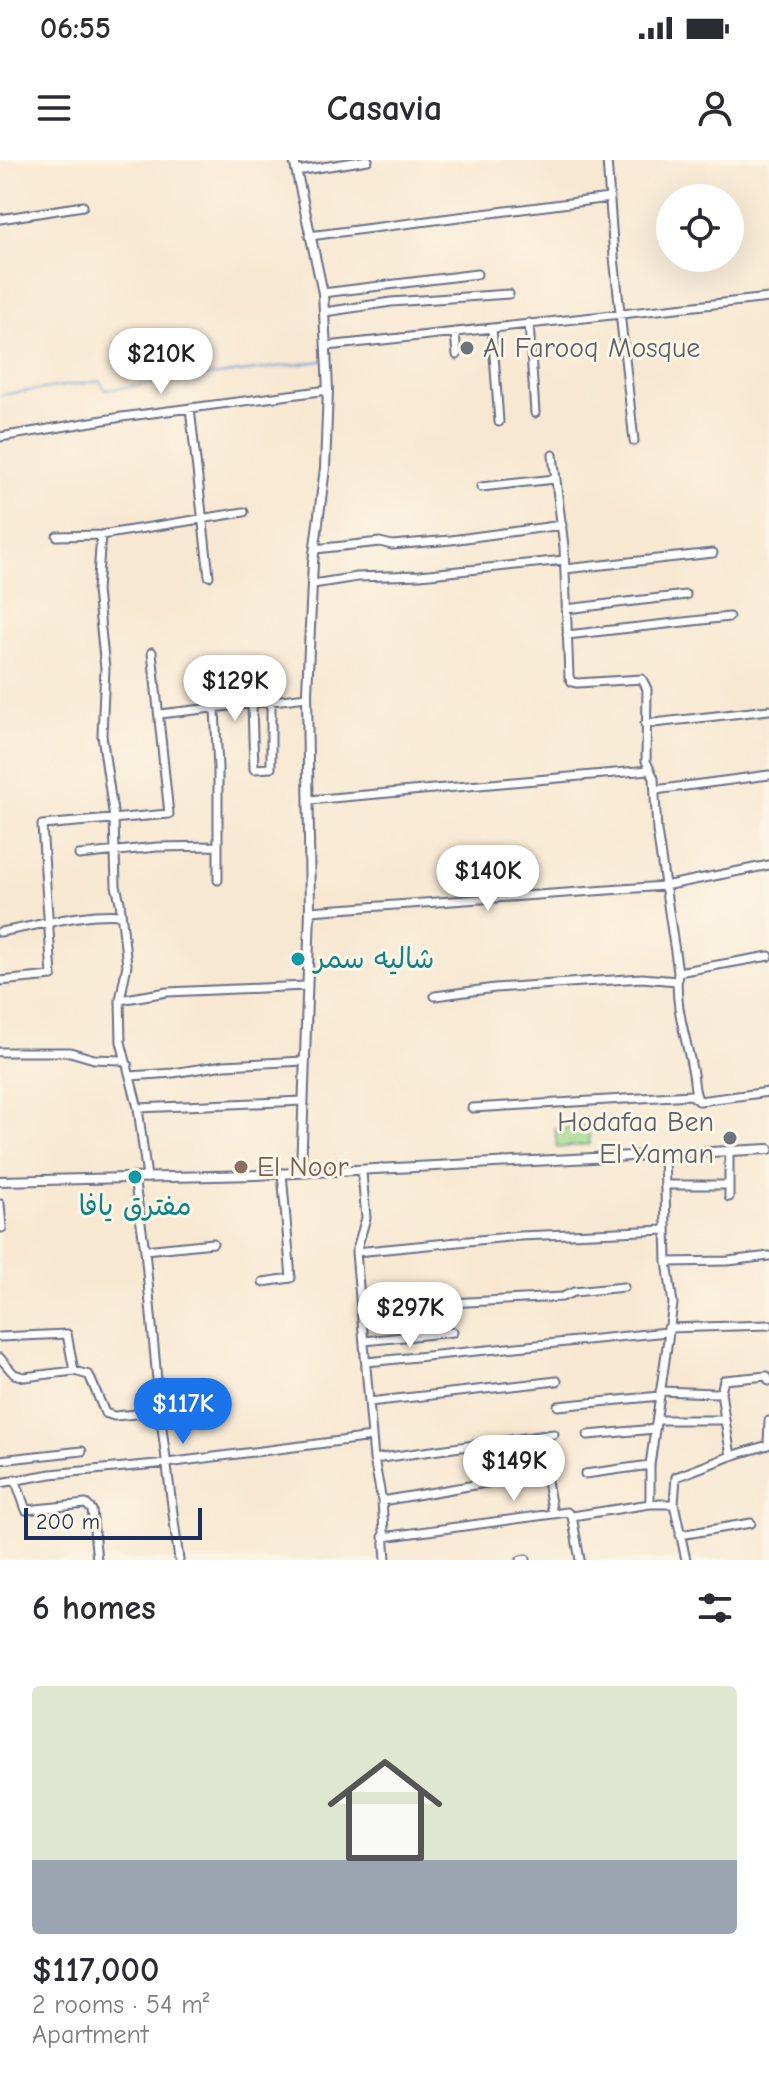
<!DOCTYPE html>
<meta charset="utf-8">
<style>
body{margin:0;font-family:"Comic Neue","Playpen Sans Arabic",sans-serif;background:#f2f2f3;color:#2b2b33;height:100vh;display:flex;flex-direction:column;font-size:30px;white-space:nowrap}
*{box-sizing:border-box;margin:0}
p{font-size:26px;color:#7c7c81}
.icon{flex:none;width:44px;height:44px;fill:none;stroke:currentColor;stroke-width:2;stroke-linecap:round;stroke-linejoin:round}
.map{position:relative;height:1400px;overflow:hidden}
.panel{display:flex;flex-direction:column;background:#fff;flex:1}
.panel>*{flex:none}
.buttons{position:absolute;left:656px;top:24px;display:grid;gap:16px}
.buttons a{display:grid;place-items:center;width:88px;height:88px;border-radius:50%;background:#fff;box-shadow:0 8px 32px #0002;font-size:40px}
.scale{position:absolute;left:24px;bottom:20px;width:178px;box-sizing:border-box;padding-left:8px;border:4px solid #1b2f5e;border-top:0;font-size:22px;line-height:28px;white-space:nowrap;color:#1b2f5e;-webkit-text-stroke:6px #fcf5e5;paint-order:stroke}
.price{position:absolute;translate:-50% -68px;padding:0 18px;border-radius:28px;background:#fff;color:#222;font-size:26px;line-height:52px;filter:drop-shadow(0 2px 4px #0008)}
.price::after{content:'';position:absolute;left:50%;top:48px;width:24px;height:18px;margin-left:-12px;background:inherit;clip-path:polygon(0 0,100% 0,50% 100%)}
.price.current{background:#1a73e8;color:#fff}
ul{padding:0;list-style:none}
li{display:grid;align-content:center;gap:16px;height:424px;padding:0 32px}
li+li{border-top:2px solid #e1e1e2}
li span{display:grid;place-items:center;height:248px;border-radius:8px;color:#555}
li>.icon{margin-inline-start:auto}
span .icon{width:144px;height:144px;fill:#fffc;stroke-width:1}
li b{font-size:34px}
h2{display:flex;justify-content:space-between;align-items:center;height:96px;padding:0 32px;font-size:34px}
.status{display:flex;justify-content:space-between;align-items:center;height:56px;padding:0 40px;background:#fff;direction:ltr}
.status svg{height:22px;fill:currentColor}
header{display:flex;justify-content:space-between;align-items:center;height:104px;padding:0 32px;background:#fff;font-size:36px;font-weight:700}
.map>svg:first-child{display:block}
</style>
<div class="status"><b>06:55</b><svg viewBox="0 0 49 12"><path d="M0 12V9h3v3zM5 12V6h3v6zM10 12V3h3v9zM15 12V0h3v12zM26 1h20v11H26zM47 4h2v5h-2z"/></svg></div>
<header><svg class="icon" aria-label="menu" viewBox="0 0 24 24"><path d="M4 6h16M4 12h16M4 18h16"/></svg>Casavia<svg class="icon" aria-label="person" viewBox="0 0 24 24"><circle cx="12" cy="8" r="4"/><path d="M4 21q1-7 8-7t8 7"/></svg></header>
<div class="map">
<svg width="769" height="1400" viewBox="0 0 769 1400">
<rect width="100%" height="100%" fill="#fcf5e5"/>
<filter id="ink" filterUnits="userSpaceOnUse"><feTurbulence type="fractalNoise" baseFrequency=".0125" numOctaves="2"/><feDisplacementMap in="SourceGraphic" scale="16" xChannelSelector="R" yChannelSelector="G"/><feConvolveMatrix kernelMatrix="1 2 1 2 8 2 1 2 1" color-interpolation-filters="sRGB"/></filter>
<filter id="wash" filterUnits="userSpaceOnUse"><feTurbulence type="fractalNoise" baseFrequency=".006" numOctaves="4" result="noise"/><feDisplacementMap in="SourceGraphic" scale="32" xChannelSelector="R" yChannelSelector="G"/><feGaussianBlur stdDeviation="1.8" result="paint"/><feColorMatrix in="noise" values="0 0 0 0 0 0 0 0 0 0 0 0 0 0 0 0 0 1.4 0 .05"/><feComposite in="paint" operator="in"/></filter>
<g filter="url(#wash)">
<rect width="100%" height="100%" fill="#f8e8d2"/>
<path fill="#a0da8d" stroke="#5e8476" stroke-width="2" d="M588 966 590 984 557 988 555 969Z"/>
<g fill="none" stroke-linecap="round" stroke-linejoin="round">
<path stroke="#689dd4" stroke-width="2" d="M0 235 100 221 105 230 322 201"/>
</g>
</g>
<g filter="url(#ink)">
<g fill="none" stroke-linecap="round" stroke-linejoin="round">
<g stroke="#687087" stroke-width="11">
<path id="minor" d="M607 0 614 97 634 281
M297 11 368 0
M0 59 83 46
M309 76 609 38
M323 133 477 114
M325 152 391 142 509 134
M529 163 535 253
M492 168 499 262
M455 173 457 195
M327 186 769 138
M190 248 209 416
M0 277 122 257 328 230
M553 295 564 387 569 517 572 522 577 523 642 519 647 529 646 601 654 618 657 671 678 812C674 844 686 877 692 909 695 920 693 931 699 941
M481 327 555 319
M101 375 97 431 105 508 102 575 114 659 116 726 120 742 127 805 120 840 121 882 138 948 147 1018
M57 376 101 375 244 352
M315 389 380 382 392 385 451 380 562 365
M565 409 713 393
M313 424 357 417 420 415 564 400
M566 449 686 435
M567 475 729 457
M252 545 254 609 271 608V542
M215 549 218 608V720
M160 554 307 537
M645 564 769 550
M655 630 769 615
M309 640 649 610
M79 695 157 687 217 686
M310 751 664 726 769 705
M0 772C38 766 83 752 120 755
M678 812 769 796
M0 821 52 816 42 665 169 654 152 492
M435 836 495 828 642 818 677 821
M120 840 167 832 306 826
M0 892H70L94 899 121 900 128 905
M130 916 173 913 224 905 304 901
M138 948 303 941
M472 948 691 935 699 941 769 932
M729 991V1037
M664 994 667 1102 673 1144 650 1305V1344H674L676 1317 731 1296 768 1285 769 1261
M362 1013 366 1058 356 1092 374 1299 382 1341 386 1400
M134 1018 145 1090 160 1252 179 1400
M666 1025H727
M0 1044 2 1068
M145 1090 213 1083
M356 1092 520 1076 666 1070
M667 1102 728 1101 769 1096
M263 1122 291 1118 282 1013
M362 1163 384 1161 393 1146 562 1137 574 1132 624 1127
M668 1168 769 1165
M0 1177 67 1174 74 1211
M364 1181 453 1172
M0 1198 14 1214 24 1217 74 1211 89 1215 105 1253 114 1256 160 1252
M367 1202 667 1172
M660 1231 715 1233 721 1232 724 1220 767 1216 769 1221
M721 1232 725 1260
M369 1242 557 1221
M558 1246 660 1236
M657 1260H725L731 1296
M588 1275 655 1269
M539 1277 553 1354
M374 1299 554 1274
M0 1300 82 1291
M585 1314 650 1305
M15 1319 26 1350 86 1344 92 1350 97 1400
M0 1323 51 1314 167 1303 372 1277
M382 1341 544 1313
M674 1344 686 1400
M572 1356 580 1400
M680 1375 751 1363
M383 1377 553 1354 567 1352 572 1356 650 1344
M521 1400 526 1399"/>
</g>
<g stroke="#687087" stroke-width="12">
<path id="tertiary" d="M294 0 323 133 328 230 325 308 313 402 307 532 310 751 301 1012
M0 1021 256 1015 769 989"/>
</g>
<use href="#minor" stroke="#fff" stroke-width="7"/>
<use href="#tertiary" stroke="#fff" stroke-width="8"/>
</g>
</g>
<g fill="#6b7280" stroke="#fcf5e5" stroke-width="3">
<circle cx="467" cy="188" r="8"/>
<circle cx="730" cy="978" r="8"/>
</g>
<g fill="#0f9aa8" stroke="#fcf5e5" stroke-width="3">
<circle cx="298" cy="799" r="8"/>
<circle cx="135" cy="1017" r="8"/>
</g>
<circle fill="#8d6e63" stroke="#fcf5e5" stroke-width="3" cx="241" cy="1007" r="8"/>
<g text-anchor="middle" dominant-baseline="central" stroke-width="6" stroke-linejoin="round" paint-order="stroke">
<g font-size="28" fill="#5b616d" stroke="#fcf5e5" text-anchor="start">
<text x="483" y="188">Al Farooq Mosque</text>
<text x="714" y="962" text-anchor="end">Hodafaa Ben<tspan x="714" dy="32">El Yaman</tspan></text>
</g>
<g font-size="28" fill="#0d838f" stroke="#fcf5e5" text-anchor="start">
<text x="314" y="799">شاليه سمر</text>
<text x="135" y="1046" text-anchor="middle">مفترق يافا</text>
</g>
<g font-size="28" fill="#785e54" stroke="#fcf5e5" text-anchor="start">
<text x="257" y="1007">El Noor</text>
</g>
</g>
</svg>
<div class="buttons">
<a><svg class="icon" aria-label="locate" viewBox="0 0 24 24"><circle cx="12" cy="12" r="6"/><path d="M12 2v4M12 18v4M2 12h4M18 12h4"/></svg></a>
</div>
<div class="scale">200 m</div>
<b class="price" style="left:161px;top:236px">$210K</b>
<b class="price" style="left:235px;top:563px">$129K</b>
<b class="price" style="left:488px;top:753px">$140K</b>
<b class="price" style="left:410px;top:1190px">$297K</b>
<b class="price current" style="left:183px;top:1286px">$117K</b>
<b class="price" style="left:514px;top:1343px">$149K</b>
</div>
<section class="panel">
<h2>6 homes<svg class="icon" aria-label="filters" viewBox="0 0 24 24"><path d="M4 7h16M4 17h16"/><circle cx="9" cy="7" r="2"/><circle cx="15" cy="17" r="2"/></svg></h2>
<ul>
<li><span style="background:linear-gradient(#dfe7d0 70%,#9aa5b1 0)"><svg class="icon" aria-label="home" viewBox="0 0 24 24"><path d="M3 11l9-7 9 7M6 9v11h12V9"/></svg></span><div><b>$117,000</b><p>2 rooms · 54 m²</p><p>Apartment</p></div></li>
</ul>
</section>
